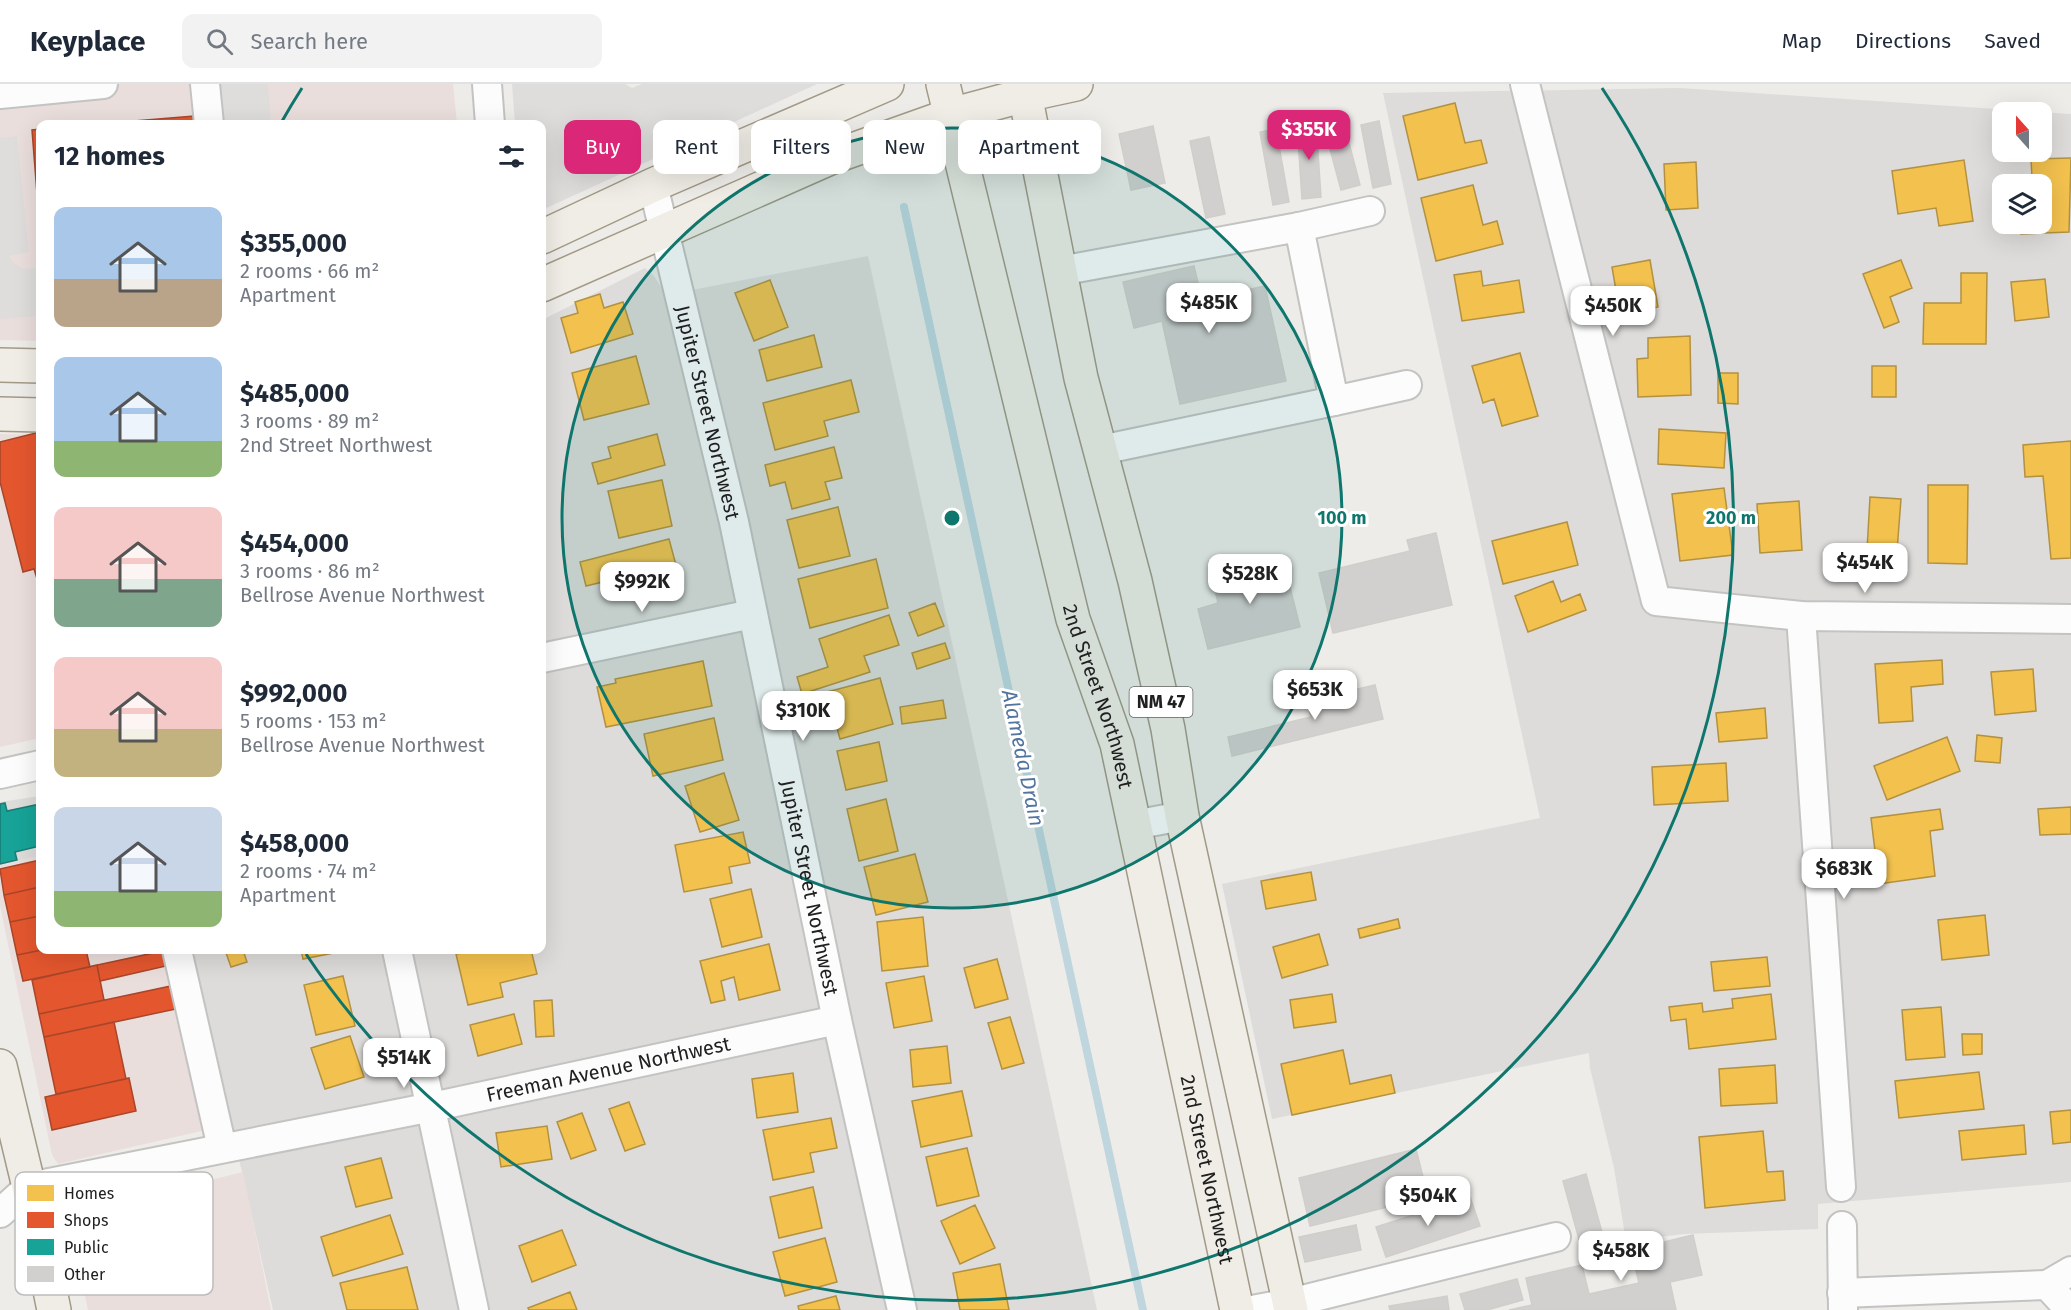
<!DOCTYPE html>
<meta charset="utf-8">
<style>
body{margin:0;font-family:"Fira Sans",sans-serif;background:#f2f2f3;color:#1f2937;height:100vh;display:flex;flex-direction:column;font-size:22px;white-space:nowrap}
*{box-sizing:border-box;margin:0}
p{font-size:20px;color:#747a83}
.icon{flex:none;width:33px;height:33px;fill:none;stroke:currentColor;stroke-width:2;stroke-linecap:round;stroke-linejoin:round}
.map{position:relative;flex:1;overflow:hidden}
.side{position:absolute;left:36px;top:36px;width:510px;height:834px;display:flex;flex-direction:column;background:#fff;border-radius:12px;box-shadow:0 6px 24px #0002}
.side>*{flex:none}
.guide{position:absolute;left:564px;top:36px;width:570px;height:54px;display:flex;gap:12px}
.needle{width:39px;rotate:339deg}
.buttons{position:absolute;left:1992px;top:18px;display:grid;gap:12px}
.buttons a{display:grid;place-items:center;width:60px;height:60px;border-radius:12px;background:#fff;box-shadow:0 6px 24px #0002;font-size:30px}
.price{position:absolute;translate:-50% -51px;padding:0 14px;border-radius:12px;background:#fff;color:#222;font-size:20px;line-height:39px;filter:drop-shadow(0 2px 3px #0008)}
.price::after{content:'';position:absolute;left:50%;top:36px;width:18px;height:14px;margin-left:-9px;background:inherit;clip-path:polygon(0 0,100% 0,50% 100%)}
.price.active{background:#db2777;color:#fff}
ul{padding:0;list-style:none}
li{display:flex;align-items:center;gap:18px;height:150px;padding:0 18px}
li span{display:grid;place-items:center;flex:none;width:168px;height:120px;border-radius:12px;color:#555}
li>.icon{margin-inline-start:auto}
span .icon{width:72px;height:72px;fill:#fffc;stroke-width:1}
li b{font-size:26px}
h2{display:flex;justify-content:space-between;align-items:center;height:72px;padding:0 18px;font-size:26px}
.tag{padding:0 21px;border-radius:12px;background:#fff;box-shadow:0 6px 24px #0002;font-size:21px;line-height:54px}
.tag.active{background:#db2777;color:#fff}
header{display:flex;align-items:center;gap:36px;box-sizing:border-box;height:84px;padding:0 30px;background:#fff;border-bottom:2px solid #e0e1e3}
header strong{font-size:28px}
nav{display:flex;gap:33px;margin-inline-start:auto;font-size:21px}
.search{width:420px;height:54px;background:#f2f2f3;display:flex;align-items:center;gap:15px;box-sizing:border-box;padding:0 21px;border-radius:12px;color:#747a83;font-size:22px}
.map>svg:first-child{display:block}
</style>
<header>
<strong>Keyplace</strong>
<div class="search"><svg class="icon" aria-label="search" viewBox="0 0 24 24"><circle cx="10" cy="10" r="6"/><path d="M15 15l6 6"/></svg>Search here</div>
<nav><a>Map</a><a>Directions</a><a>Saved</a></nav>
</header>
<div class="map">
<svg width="2071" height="1226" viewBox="0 0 2071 1226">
<rect width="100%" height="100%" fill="#edece9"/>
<path fill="#dddcda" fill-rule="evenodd" d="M1680 4 2071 30V1098L1818 1120V1145L1684 1150 1626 1157 1614 1084 1590 984 1589 969 1272 1035 1222 800 1540 734 1383 9ZM2002 28H2042V68H2002ZM2002 100H2042V140H2002Z
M868 172 1097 1226H273L192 866H542V236L645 184 654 192 666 211Z"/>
<path fill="#eadedc" d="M0 0H453L457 40H40V257L0 256Z
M0 350 40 351V654L0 663Z
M40 772V866H168L210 1045 58 1080 52 1071 0 822V780Z
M243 1088 271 1226H88L69 1136 71 1130Z"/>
<path fill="#dcdcda" d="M40 712V772L0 780V718Z"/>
<path fill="#dedddc" d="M219 0H268L271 40H223Z
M512 0H625L632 4 642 0H817L542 126V40H515Z
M17 52 29 168 9 172 14 179 23 185 40 183V232L0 235V54Z"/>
<path fill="#f2c14e" stroke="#b39140" stroke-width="1.5" d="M1455 19 1465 59 1481 56 1487 79 1418 96 1403 32Z
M2071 74 2069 148 2021 150V140H2042V100H2019V95L2032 94 2031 75Z
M1964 76 1973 137 1939 142 1936 124 1898 130 1892 87Z
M1696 78 1698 124 1666 126 1664 80Z
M1473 101 1483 141 1497 137 1503 160 1436 177 1421 114Z
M1650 176 1658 223 1620 230 1612 183Z
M1901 176 1912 204 1890 213 1899 238 1884 244 1863 190Z
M1481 187 1483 202 1519 196 1524 228 1462 237 1454 191Z
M1961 189H1987L1986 260H1923L1924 219H1961Z
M2045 195 2049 233 2015 237 2011 198Z
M770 196 788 243 754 257 735 209Z
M600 210 604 224 623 218 633 250 571 269 561 234 578 229 575 218Z
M814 251 822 283 767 297 759 266Z
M1690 252 1691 311 1638 313 1637 275 1648 274V254Z
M1520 269 1538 332 1502 342 1494 315 1483 319 1472 282Z
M636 272 649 320 584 336 572 289Z
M1872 282H1896V313H1872Z
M1718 289H1738V320L1718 319Z
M851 296 859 328 824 337 828 352 775 366 763 319Z
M1659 345 1726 349 1724 384 1658 380Z
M657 350 665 381 598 400 592 379 611 374 608 363Z
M2071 357V474L2051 475 2043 392 2025 393 2023 361Z
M834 363 842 394 825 398 830 415 792 425 785 398 770 402 765 381Z
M662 396 672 442 619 454 608 407Z
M1928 401H1968L1967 480 1928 479Z
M1724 404 1733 471 1680 477 1672 410Z
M1870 413 1901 415 1896 480 1881 479 1882 467 1867 466Z
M1799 417 1802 466 1760 469 1757 420Z
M838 423 850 472 799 484 787 436Z
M1567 438 1578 481 1503 500 1492 457Z
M669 455 680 496 619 512 615 495 586 502 580 478Z
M876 475 888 524 810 544 798 495Z
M1553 497 1561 518 1580 510 1586 526 1528 548 1515 512Z
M935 519 944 542 918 552 909 529Z
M889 531 899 561 864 572 870 588 802 610 797 593 828 583 819 555Z
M945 559 950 574 917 585 912 569Z
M1942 576 1943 600 1911 603 1913 637 1879 639 1875 580Z
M703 577 712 622 606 643 597 603 616 599 615 595Z
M2033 585 2036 627 1995 631 1991 588Z
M880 594 893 640 840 655 827 608Z
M943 616 946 634 902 640 900 623Z
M1765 624 1767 654 1719 658 1716 629Z
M714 634 723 676 653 692 644 650Z
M1977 651 2002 654 2000 679 1975 677Z
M1947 653 1960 687 1887 716 1874 682Z
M879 658 887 697 846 706 837 667Z
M1726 679 1728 717 1654 721 1652 683Z
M724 689 739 736 700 748 685 702Z
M886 715 898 767 859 777 847 725Z
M2071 723V750L2040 751 2038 725Z
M1940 725 1943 745 1930 747 1935 792 1879 800 1871 734Z
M743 748 750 779 729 783 732 799 684 808 675 761Z
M915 770 928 818 876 831 864 783Z
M1311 788 1316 816 1266 825 1261 797Z
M751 805 762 853 722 863 710 815Z
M1985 831 1989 871 1942 876 1938 836Z
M923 833 928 882 882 887 877 838Z
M1398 835 1400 844 1360 854 1358 845Z
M1319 850 1328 881 1282 894 1273 863Z
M769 860 780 906 739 916 734 893 721 897 725 916 711 919 700 877Z
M225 866H243L247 878 231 883Z
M301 866H338L339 868 303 875Z
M476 866H531L537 890 500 899 503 913 468 921 456 870Z
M1767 873 1770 902 1714 907 1711 878Z
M997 875 1008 915 975 924 964 884Z
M343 892 355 942 316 951 304 901Z
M924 892 932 937 894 944 886 899Z
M1332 910 1336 938 1294 944 1290 916Z
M1771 910 1776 955 1689 965 1686 935 1671 937 1669 923 1702 919 1703 928 1733 924 1732 915Z
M552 916 554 952 536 953 534 917Z
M1941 923 1945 973 1906 976 1902 926Z
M514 930 522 960 478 972 470 941Z
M1010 933 1024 979 1002 985 988 939Z
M1962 950H1982V970L1963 971Z
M350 952 364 993 325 1005 311 964Z
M947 962 951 999 913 1003 910 966Z
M1343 966 1350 1000 1391 991 1395 1009 1292 1031 1281 980Z
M1775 981 1777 1019 1721 1022 1719 985Z
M1979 988 1984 1025 1899 1034 1895 997Z
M793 989 798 1028 757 1034 752 995Z
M962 1007 972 1052 921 1063 912 1017Z
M629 1018 645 1060 625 1067 609 1025Z
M2071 1026V1058L2053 1060 2050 1028Z
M582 1029 596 1066 571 1075 557 1038Z
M831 1034 837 1064 810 1069 814 1088 773 1096 763 1046Z
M2024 1041 2026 1070 1962 1076 1959 1047Z
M547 1042 552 1075 501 1083 496 1049Z
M1763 1047 1767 1088 1783 1087 1785 1116 1705 1124 1699 1053Z
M967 1064 979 1112 937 1122 926 1073Z
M381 1074 392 1114 356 1123 345 1083Z
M813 1103 822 1144 779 1154 770 1113Z
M975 1121 995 1164 960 1180 941 1137Z
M390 1131 403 1170 333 1192 321 1153Z
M562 1146 576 1181 532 1198 519 1162Z
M825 1154 837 1198 785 1212 773 1168Z
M1000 1180 1009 1226H960L953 1189Z
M407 1183 418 1226H347L340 1199Z
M570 1208 577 1226H529L528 1224Z
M836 1212 840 1226H799L798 1222Z"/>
<path fill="#e4572e" stroke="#a9462a" stroke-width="1.5" d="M194 32 195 40H97Z
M40 45V148L32 46Z
M40 348V497L38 498 34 485 23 488 0 398V358Z
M40 776V803L4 811 0 785Z
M40 803V832L10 838 4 811Z
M40 832 42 866 17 871 10 838Z
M42 866H86L90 883 23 897 17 871Z
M163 867 166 882 100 897 97 881Z
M97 881 104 916 39 930 32 896Z
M171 902 176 925 44 953 39 930Z
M114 938 126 995 56 1010 44 953Z
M129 994 136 1027 52 1046 45 1013Z"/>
<path fill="#17a398" stroke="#1a7c74" stroke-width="1.5" d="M5 719 7 727 40 720V762L15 768 17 776 0 780V720Z"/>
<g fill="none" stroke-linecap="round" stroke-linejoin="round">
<path stroke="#bfd6de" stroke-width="8" d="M904 123 1143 1226"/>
</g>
<path fill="#d2d0ce" stroke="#d0ceca" stroke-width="1.5" d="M1379 37 1391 100 1373 104 1361 41Z
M1316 39 1321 113 1302 115 1297 40Z
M1344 40 1360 101 1341 106 1325 46Z
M1153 42 1165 99 1131 106 1119 50Z
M1276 45 1289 118 1273 121 1260 48Z
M1209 53 1225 130 1206 134 1190 57Z
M1194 182 1202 216 1265 202 1286 297 1180 320 1162 237 1134 244 1123 198Z
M1436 449 1452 521 1333 549 1319 489 1410 467 1407 456Z
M1283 475 1300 543 1208 565 1198 525 1218 519 1212 493Z
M1375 601 1383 635 1232 672 1228 653 1311 633 1307 617Z
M1416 1065 1428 1113 1310 1142 1299 1094Z
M1586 1090 1603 1152 1580 1159 1563 1097Z
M1470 1113 1480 1142 1386 1173 1376 1143Z
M1356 1141 1361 1166 1305 1178 1299 1153Z
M1693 1151 1702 1191 1670 1198 1676 1226H1509L1532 1221 1526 1194 1582 1181 1589 1210 1639 1199 1631 1166Z
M1517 1195 1523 1216 1487 1226H1465L1460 1210Z
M1447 1212 1449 1226H1390L1389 1222Z"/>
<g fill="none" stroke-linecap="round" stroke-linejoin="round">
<g stroke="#c3c3c1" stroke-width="32">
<g id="minor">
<path d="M205 0 209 40"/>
<path d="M487 0 490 40"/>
<path d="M1525 0 1656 517 1801 532 2071 535"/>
<path d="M0 10 103 0"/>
<path id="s1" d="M653 101 734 438 837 936 902 1226"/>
<path d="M1299 143 1370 127"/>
<path d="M1060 187 1299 143 1334 317 1101 366"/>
<path d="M1334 317 1407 301"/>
<path d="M1801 532 1841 1103"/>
<path d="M542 574 752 530"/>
<path d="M0 690 40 681"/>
<path d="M1134 741 1182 732"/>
<path d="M177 866 222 1064"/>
<path d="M397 866 474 1226"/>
<path id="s2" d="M0 1129 29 1103 432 1023 837 936"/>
<path d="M1842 1142 1843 1226"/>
<path d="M2047 1201 2071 1187"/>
<path d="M1842 1209 2047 1201 2070 1226"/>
<path d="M1252 1226 1290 1219 1556 1153"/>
</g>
</g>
<g stroke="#a29a87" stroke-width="36">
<g id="major">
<path id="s3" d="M943 0 1073 535 1117 660 1237 1226"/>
<path d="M1023 0 1081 294 1135 497 1168 645 1182 732 1291 1226"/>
<path d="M542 153 653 101 887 0"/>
<path d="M542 201 830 74 951 31 1025 11 1076 0"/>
<path d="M0 281 40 282"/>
<path d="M0 330 40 331"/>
<path d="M0 982 29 1103 54 1226"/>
</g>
</g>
<use href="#minor" stroke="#fcfcfc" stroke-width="28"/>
<use href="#major" stroke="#f0ede6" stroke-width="33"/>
</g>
<circle cx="952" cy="434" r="390" fill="#0f766e" fill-opacity=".12"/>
<g fill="none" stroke="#0f766e" stroke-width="3">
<circle cx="952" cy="434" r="390"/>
<path d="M281 39A779 779 0 0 1 302 4M1602 4A779 779 0 0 1 306 870"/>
</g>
<g text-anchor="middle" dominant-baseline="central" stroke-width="6" stroke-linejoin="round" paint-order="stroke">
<rect fill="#fff" stroke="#636363" stroke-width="1.5" x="1129.5" y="603" width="63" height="30" rx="4.5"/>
<g font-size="18" font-weight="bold" fill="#202020">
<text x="1161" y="618">NM 47</text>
</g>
<g font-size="20" fill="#202020" stroke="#fff">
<text stroke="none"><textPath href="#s1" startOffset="234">Jupiter Street Northwest</textPath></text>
<text stroke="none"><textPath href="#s3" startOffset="632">2nd Street Northwest</textPath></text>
<text stroke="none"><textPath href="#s1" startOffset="720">Jupiter Street Northwest</textPath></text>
<text stroke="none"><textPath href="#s2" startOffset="630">Freeman Avenue Northwest</textPath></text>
<text stroke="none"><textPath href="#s3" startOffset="1118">2nd Street Northwest</textPath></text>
</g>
<g font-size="21" font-style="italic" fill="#5174a0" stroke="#fff">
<text transform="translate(1023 674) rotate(78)">Alameda Drain</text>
</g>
</g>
<rect x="15" y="1088" width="198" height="123" rx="9" fill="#fff" stroke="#bcbcbc" stroke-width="1.5"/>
<rect x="27" y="1101" width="27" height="16" fill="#f2c14e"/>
<rect x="27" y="1128" width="27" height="16" fill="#e4572e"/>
<rect x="27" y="1155" width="27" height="16" fill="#17a398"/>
<rect x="27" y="1182" width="27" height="16" fill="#d2d0ce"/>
<g font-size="16" fill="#202020">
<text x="64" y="1115">Homes</text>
<text x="64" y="1142">Shops</text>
<text x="64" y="1169">Public</text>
<text x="64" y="1196">Other</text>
</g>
<circle cx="952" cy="434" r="9" fill="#0f766e" stroke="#fff" stroke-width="3"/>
<g font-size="18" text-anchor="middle" font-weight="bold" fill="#0f766e" stroke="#fff" stroke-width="6" stroke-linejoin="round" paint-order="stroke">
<text x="1342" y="440">100 m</text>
<text x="1731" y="440">200 m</text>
</g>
</svg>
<div class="buttons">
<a><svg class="needle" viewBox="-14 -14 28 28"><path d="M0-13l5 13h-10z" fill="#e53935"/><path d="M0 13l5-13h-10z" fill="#747a83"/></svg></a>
<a><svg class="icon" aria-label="layers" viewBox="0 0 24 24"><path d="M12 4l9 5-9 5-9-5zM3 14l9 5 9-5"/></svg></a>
</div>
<b class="price active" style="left:1309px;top:77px">$355K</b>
<b class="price" style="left:1209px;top:250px">$485K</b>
<b class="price" style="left:1613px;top:253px">$450K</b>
<b class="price" style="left:1865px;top:510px">$454K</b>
<b class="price" style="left:1250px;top:521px">$528K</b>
<b class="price" style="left:642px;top:529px">$992K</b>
<b class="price" style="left:1315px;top:637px">$653K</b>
<b class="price" style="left:803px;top:658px">$310K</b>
<b class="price" style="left:1844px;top:816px">$683K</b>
<b class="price" style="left:404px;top:1005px">$514K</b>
<b class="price" style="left:1428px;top:1143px">$504K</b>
<b class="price" style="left:1621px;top:1198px">$458K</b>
<div class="guide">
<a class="tag active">Buy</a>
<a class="tag">Rent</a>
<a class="tag">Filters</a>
<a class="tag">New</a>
<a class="tag">Apartment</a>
</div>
<section class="side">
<h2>12 homes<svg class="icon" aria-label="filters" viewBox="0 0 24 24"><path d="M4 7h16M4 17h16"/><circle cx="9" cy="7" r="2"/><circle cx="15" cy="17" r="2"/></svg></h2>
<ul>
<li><span style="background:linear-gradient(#a9c7e8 60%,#b9a48a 0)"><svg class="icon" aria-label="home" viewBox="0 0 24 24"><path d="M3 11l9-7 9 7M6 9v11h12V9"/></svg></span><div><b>$355,000</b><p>2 rooms · 66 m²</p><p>Apartment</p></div></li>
<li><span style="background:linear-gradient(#a9c7e8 70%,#8fb573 0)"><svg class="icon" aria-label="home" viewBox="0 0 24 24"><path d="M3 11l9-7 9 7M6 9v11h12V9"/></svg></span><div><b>$485,000</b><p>3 rooms · 89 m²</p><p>2nd Street Northwest</p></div></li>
<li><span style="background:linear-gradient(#f6c9c9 60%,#7fa58c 0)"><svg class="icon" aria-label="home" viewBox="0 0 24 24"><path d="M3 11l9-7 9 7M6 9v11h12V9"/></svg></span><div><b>$454,000</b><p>3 rooms · 86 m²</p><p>Bellrose Avenue Northwest</p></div></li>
<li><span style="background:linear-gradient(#f6c9c9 60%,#c2b280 0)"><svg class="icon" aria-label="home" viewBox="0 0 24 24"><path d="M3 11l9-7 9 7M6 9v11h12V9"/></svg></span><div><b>$992,000</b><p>5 rooms · 153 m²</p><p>Bellrose Avenue Northwest</p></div></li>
<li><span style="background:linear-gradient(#c9d6e8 70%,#8fb573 0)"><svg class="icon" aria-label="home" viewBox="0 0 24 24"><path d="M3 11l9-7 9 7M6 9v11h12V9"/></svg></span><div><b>$458,000</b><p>2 rooms · 74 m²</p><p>Apartment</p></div></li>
</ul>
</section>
</div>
